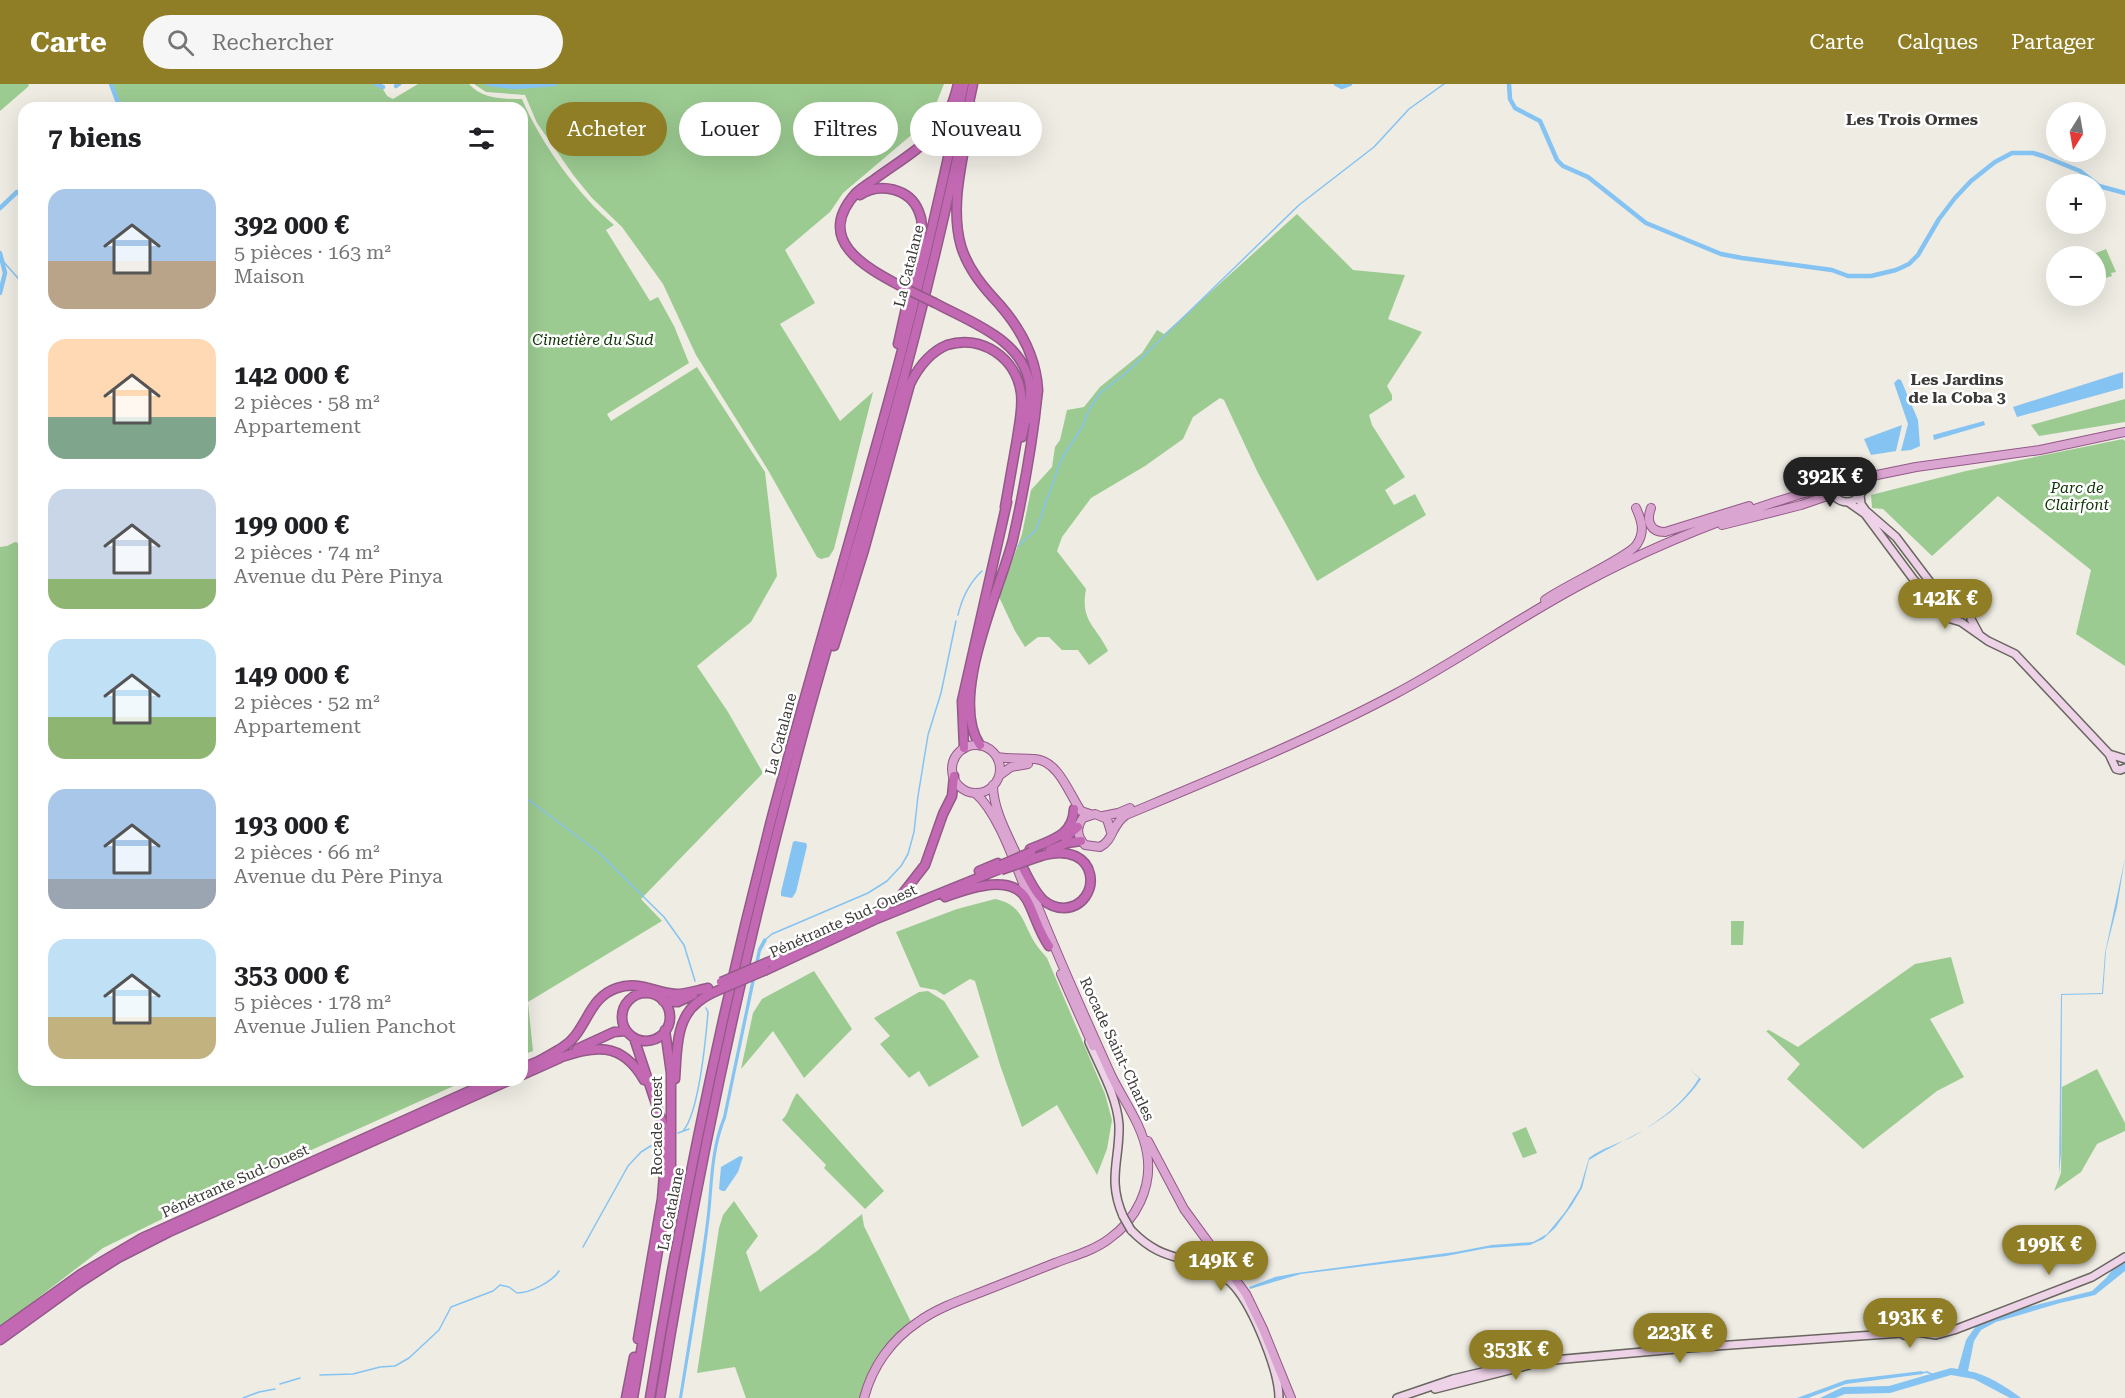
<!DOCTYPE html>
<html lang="fr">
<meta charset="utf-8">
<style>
body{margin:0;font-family:"Roboto Serif",serif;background:#f6f6f6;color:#202124;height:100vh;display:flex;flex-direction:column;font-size:22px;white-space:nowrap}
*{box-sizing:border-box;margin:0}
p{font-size:20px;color:#757577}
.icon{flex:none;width:33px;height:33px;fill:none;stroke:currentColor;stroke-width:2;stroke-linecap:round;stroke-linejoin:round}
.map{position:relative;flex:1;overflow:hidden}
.details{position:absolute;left:18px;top:18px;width:510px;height:984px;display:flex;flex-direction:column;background:#fff;border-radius:18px;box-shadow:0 6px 24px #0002}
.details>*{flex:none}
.banner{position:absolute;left:546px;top:18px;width:570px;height:54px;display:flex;gap:12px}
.needle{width:39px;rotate:191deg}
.buttons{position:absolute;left:2046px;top:18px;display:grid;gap:12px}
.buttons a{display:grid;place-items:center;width:60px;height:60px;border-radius:50%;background:#fff;box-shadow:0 6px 24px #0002;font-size:30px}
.price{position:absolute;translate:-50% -51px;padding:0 14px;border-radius:21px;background:#8f7e25;color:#fff;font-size:20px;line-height:39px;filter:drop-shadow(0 2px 3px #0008)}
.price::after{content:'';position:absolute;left:50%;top:36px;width:18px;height:14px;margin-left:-9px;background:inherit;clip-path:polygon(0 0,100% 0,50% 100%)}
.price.on{background:#222;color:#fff}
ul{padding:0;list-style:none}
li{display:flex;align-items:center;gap:18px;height:150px;padding:0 30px}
li span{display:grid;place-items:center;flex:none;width:168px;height:120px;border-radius:18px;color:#555}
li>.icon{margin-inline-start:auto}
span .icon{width:72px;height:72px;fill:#fffc;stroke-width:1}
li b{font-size:26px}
h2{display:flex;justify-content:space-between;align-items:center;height:72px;padding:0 30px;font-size:26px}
.pill{padding:0 21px;border-radius:27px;background:#fff;box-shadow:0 6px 24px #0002;font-size:21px;line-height:54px}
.pill.on{background:#8f7e25;color:#fff}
header{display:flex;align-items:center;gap:36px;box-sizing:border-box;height:84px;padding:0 30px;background:#8f7e25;color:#fff}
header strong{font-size:28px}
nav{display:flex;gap:33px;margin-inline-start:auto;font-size:21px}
.search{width:420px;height:54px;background:#f6f6f6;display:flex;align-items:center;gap:15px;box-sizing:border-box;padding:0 21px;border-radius:33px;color:#757577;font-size:22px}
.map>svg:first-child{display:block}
</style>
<header>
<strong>Carte</strong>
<div class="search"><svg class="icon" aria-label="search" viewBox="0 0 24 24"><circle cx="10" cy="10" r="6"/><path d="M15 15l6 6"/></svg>Rechercher</div>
<nav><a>Carte</a><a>Calques</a><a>Partager</a></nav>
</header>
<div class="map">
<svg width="2125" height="1314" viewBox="0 0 2125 1314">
<rect width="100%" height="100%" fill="#eeece3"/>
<path fill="#9ccb91" d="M0 0H28L29 2 0 27Z
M113 0H380L387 12 393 15 418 0H469C482 15 502 15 522 15 540 58 578 111 614 141L606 146 650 217 658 213 674 242 689 279 607 330 611 337 697 283 765 388 777 492 751 538 697 582 728 628 763 689 641 815 662 837 528 918 533 967 522 971V24H122Z
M474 0H944L936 20 922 42 843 109 830 128 785 166 815 219 780 240 840 337 873 308 834 465 829 473 821 475 817 473 768 386 696 271 663 200 622 143 592 114 574 92 537 39 525 11 486 8Z
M1297 130 1353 186 1405 191 1388 235 1422 248 1387 302 1392 311V316L1369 331 1372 341 1405 393 1385 406 1394 421 1415 410 1426 431 1317 497 1258 389 1224 316 1220 314 1193 333 1183 355 1145 382 1091 414 1062 453 1057 467 1086 505C1080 538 1096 541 1108 567L1089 581 1078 566H1062L1049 553H1038L1025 563 1015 547 999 513 1022 450 1031 406 1052 383 1055 363 1060 356 1067 326 1084 323 1100 303 1142 269 1157 246 1164 250Z
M2106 165 2116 188 2111 189 2112 192 2102 195 2096 185V172H2089Z
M2125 315V338L2039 352 2031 341Z
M2123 355 2125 357V582L2076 550 2091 486 1998 412 1932 472 1883 425 1872 424 1871 411 1966 387Z
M15 458 24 461V996H467L207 1113 103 1164 0 1243V463L7 462Z
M995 815C1023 821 1022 838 1035 859 1038 864 1043 869 1047 874L1105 1010 1112 1036 1107 1065 1097 1091 1057 1021 1022 1043 1000 981 975 897 970 895 944 911 936 906 920 903 896 848 957 825Z
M1731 837H1744L1743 861H1731Z
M1951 873 1964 919 1930 935 1964 993 1937 1007 1863 1065 1787 995 1800 980 1766 947 1769 946 1798 963 1915 880Z
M814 887 852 945 804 994 773 947 741 985 753 929 762 915Z
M928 907 944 917 979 973 929 1003 919 987 909 994 880 960 890 952 874 934 919 908Z
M2097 985 2125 1039V1047L2097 1060 2081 1088 2054 1107 2061 1089 2062 1003Z
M797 1009 884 1107 865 1125 824 1084 826 1081 782 1036C790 1028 790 1018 797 1009Z
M1526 1043 1537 1069 1523 1074 1512 1049Z
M734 1117 758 1152 746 1168 760 1208 817 1167 862 1130 864 1142 911 1238C881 1262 872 1278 861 1314H746L735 1283 697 1289 719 1144 723 1131Z"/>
<path fill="#85c3f3" d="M2123 288V304L2017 333 2013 323Z
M1898 295 1901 296 1918 336 1920 362 1911 366 1901 367 1908 340 1894 299Z
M1984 337 1985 341 1934 356 1933 351Z
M1902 341 1896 367 1871 371 1864 355Z
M795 757 806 759 807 762 796 808 792 814 781 812V808L793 758Z
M2125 774 2117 823 2106 866 2103 910 2062 911 2061 1069 2059 1091 2061 910 2102 909 2105 869Z
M764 854 767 856 761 867 726 1034C711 1070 714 1109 708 1147 701 1203 691 1258 682 1314H679C688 1258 697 1202 705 1146 711 1108 708 1069 723 1033L758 865Z
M1689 985 1701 995C1671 1039 1632 1050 1589 1076L1582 1104 1572 1121 1555 1144 1543 1155 1530 1161 1488 1164 1446 1172 1301 1190 1250 1205 1249 1203 1275 1193 1297 1189 1455 1168 1492 1161 1533 1158 1547 1150 1565 1128 1580 1104 1589 1074C1602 1064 1618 1060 1632 1053 1658 1038 1683 1020 1699 994Z
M740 1072 743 1073 738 1088 725 1107H722L719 1105 721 1083Z
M2125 1178V1187L2095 1211 2060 1219 1996 1238 1981 1246 1974 1257 1968 1287C1987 1290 2006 1303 2021 1314H2010L1974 1295 1951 1291 1890 1309 1845 1310 1835 1314H1820L1843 1303 1889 1302 1951 1284 1958 1285 1966 1256 1976 1242 2016 1226 2092 1207 2106 1194 2114 1184Z
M1922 1287 1923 1290 1846 1300 1808 1314H1797L1846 1296Z"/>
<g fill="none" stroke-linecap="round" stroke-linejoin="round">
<path stroke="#85c3f3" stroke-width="1.5" d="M2 176 24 201
M1018 462 1036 446 1061 376 1082 343 1090 324 1100 309 1126 289 1299 121 1374 63 1409 25 1444 0
M958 531C962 514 969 499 982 487
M522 711 598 768 664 833 684 861 695 897
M766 855 772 850 868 809 887 797 901 782 908 770 914 748 918 712 928 651 941 609 956 537
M683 1047C699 1029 706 953 708 928L706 924
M678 1049 689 1045
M583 1163 628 1082 641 1068 657 1058
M1921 1289 1927 1288 1934 1291
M320 1291 353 1290 380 1283 395 1282 409 1274 439 1246 451 1223 493 1207 500 1201 509 1203 517 1209C530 1209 552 1198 559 1187
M280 1300 300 1294
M243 1314 259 1308 275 1305"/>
<path stroke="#85c3f3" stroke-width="4.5" d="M111 0 120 24
M376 0 383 3
M488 0 514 3 555 0
M1336 0 1342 3 1350 0
M1509 0 1510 15 1515 24 1540 37 1557 76 1563 82 1588 93 1646 139 1721 170 1742 174 1832 186 1848 192H1871L1896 186 1909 180 1918 171 1939 135 1955 114 1971 97 1995 78 2012 69H2033L2043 72 2080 87 2099 102 2125 109
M396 2 399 0
M0 124 17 108 24 109
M0 169 5 189 0 209"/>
<g stroke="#696760" stroke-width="10">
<path id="secondary" d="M1831 402a16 16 0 1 1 32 0a16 16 0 1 1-32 0Z
M1860 411 1861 420 1866 427 1896 453 1933 502 1945 510 1968 519 1971 524V535L1979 550
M1848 418 1865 430 1914 496 1948 529 1951 535 1961 538 1988 557 2015 570 2109 670 2116 685 2120 686 2125 684
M1948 529 1950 519 1960 515
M2109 670 2125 675
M1089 958C1100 984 1117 1012 1119 1041 1120 1076 1107 1095 1123 1132
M1131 1146C1161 1177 1179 1170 1213 1186 1221 1190 1229 1196 1235 1203 1253 1224 1279 1286 1279 1314
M1919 1242 1917 1248 1910 1252 1904 1251 1900 1244 1902 1237 1910 1234C1921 1237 1919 1246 1935 1247
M1917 1248 1936 1251 1954 1246 2092 1193 2125 1173
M1435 1305 1529 1281
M1397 1314 1453 1295 1520 1279 1688 1264 1902 1249"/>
</g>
<g stroke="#935988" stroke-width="10">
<path id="primary" d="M1872 392 1916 383 2040 366 2125 348
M1651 424C1646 437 1650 448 1665 448L1749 422
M1722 441 1801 421 1833 410
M1545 516C1562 503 1631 472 1637 460 1645 448 1642 437 1636 424
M952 685a24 24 0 1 1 48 0a24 24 0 1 1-48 0Z
M997 673C1010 675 1022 674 1035 675 1059 677 1069 710 1081 727L1090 730
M1000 691 1011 683 1028 680
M993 701C993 727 1010 755 1020 778
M975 709C1000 730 1017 787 1031 819
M1103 732 1118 729 1130 724
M1111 748 1107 735 1095 730 1083 734C1076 743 1077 753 1085 761L1100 763C1114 756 1111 741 1126 731 1217 693 1308 656 1395 610 1459 576 1518 534 1582 500 1658 459 1738 428 1821 404
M1061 890 1093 962
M1148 1057 1184 1125 1246 1210 1263 1245 1291 1314
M864 1314C872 1283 891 1256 918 1238 936 1225 958 1217 979 1209 1004 1199 1030 1189 1055 1179 1073 1172 1093 1167 1109 1155 1136 1136 1153 1103 1147 1069 1142 1040 1123 1016 1111 991 1083 929 1055 867 1030 803"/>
</g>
<g stroke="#935988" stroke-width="11">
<path id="highway" d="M969 39C962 79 950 123 961 162 968 185 983 203 999 220 1021 245 1036 272 1038 306 1033 356 1024 406 1013 455 1000 507 948 613 980 661
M860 111C879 98 910 104 919 128 923 137 922 146 921 156L898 260
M904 204C867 184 813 157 856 109 861 104 869 99 875 95 895 80 920 66 937 46 948 34 954 17 958 0
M935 219C970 238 1025 256 1030 303 1031 313 1028 325 1027 336
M1022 353 1027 330
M834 562 864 466 910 300C918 284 930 268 947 261 982 250 1016 274 1021 309 1023 324 1019 340 1017 355 1013 377 1009 400 1005 423
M964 664 962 617 1007 418
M1065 754 1078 743
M1030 765C1051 756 1073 752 1074 725
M1050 766 1067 759 1081 757
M1023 784C1029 795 1034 807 1043 816 1049 821 1057 824 1064 824 1103 822 1102 754 1041 772
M979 787 998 779
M945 813C968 805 1012 788 1027 816 1035 831 1039 848 1049 862
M873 832 900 813 925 781 943 730 952 712 954 692
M768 878 799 865
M766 886 874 836 1000 785
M622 933a24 24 0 1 1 48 0a24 24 0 1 1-48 0Z
M663 917 678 918 693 911
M634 954 663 1041 666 1065 662 1115 638 1255
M577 965 614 948 626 947
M556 975C594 962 621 956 644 996
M537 978C550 970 566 964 575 952 589 934 593 912 617 904 639 896 655 909 676 910 687 910 698 906 708 904
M522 984 541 976
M522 991 560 974
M675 995C677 970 675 935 698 918 704 913 712 909 719 906
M0 1248 81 1190 142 1154 494 996
M0 1256 79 1199 118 1174 169 1148 510 996
M626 1314 634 1273
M633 1314 671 1090V989L665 946
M650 1314C682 1118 723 922 773 729 808 598 847 468 883 337 914 226 940 113 964 0
M660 1314C697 1084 747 855 808 631 836 530 867 431 894 330 924 221 950 111 973 0"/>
</g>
<use href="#secondary" stroke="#edd2e8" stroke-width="7"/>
<use href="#primary" stroke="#dba5d2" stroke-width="8"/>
<use href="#highway" stroke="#c369b4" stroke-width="8"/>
<g stroke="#696760" stroke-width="10" stroke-linecap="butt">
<path id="secondary-bridge" d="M1123 1132 1131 1146"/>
</g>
<g stroke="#935988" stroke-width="10" stroke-linecap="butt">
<path id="primary-bridge" d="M1821 401 1871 388"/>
</g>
<g stroke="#935988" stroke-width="11" stroke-linecap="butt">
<path id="highway-bridge" d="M904 204 935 219
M1001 781 1031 768
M1001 786 1041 772
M721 898 768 878
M719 906 766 886"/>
</g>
<use href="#secondary-bridge" stroke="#edd2e8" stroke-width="7"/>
<use href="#primary-bridge" stroke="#dba5d2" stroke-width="8"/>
<use href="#highway-bridge" stroke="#c369b4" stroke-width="8"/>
</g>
<g text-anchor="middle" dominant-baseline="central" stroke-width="5" stroke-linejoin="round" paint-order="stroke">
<g font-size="15" fill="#3b3a37" stroke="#fff">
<text transform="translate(909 182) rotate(-76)">La Catalane</text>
<text transform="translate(781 650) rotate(-75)">La Catalane</text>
<text transform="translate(843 837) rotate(-24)">Pénétrante Sud-Ouest</text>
<text transform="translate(1117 965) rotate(65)">Rocade Saint-Charles</text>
<text transform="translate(657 1042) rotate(-90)">Rocade Ouest</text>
<text transform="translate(235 1097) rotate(-24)">Pénétrante Sud-Ouest</text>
<text transform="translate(671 1125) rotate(-79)">La Catalane</text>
</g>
<g font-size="15" font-style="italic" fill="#0b3201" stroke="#fff">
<text x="593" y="256">Cimetière du Sud</text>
<text x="2077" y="404">Parc de<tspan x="2077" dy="17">Clairfont</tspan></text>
</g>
<g font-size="16" font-weight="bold" fill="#3b3a37" stroke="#fff">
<text x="1912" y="35">Les Trois Ormes</text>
<text x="1957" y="295">Les Jardins<tspan x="1957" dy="18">de la Coba 3</tspan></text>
</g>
</g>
</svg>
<div class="buttons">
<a><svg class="needle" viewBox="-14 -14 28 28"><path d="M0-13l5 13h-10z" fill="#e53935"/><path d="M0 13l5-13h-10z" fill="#757577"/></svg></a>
<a>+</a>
<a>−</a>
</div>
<b class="price on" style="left:1830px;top:424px">392K €</b>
<b class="price" style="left:1945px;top:546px">142K €</b>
<b class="price" style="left:2049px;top:1192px">199K €</b>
<b class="price" style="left:1221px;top:1208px">149K €</b>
<b class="price" style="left:1910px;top:1265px">193K €</b>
<b class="price" style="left:1680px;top:1280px">223K €</b>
<b class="price" style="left:1516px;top:1297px">353K €</b>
<div class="banner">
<a class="pill on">Acheter</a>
<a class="pill">Louer</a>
<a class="pill">Filtres</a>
<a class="pill">Nouveau</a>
</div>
<section class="details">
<h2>7 biens<svg class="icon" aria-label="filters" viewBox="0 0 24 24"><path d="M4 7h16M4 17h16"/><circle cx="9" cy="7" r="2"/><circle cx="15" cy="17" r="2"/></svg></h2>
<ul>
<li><span style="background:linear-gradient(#a9c7e8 60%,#b9a48a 0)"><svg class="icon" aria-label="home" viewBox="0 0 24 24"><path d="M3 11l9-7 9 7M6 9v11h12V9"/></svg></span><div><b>392 000 €</b><p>5 pièces · 163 m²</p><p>Maison</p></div></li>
<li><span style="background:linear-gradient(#ffd9b3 65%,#7fa58c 0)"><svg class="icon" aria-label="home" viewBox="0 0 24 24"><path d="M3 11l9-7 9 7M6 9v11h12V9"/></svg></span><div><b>142 000 €</b><p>2 pièces · 58 m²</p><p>Appartement</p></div></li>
<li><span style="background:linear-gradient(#c9d6e8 75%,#8fb573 0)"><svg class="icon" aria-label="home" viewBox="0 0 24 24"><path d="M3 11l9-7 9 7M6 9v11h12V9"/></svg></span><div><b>199 000 €</b><p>2 pièces · 74 m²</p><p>Avenue du Père Pinya</p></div></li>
<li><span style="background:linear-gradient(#bfe0f5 65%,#8fb573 0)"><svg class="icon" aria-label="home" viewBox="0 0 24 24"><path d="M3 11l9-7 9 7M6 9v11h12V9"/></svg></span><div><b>149 000 €</b><p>2 pièces · 52 m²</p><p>Appartement</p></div></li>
<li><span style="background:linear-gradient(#a9c7e8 75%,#9aa5b1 0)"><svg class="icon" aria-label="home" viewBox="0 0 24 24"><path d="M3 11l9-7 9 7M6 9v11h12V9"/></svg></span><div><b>193 000 €</b><p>2 pièces · 66 m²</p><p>Avenue du Père Pinya</p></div></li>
<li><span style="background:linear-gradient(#bfe0f5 65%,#c2b280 0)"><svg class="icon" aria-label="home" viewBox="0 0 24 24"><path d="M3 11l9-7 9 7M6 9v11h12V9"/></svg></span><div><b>353 000 €</b><p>5 pièces · 178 m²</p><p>Avenue Julien Panchot</p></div></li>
</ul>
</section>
</div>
